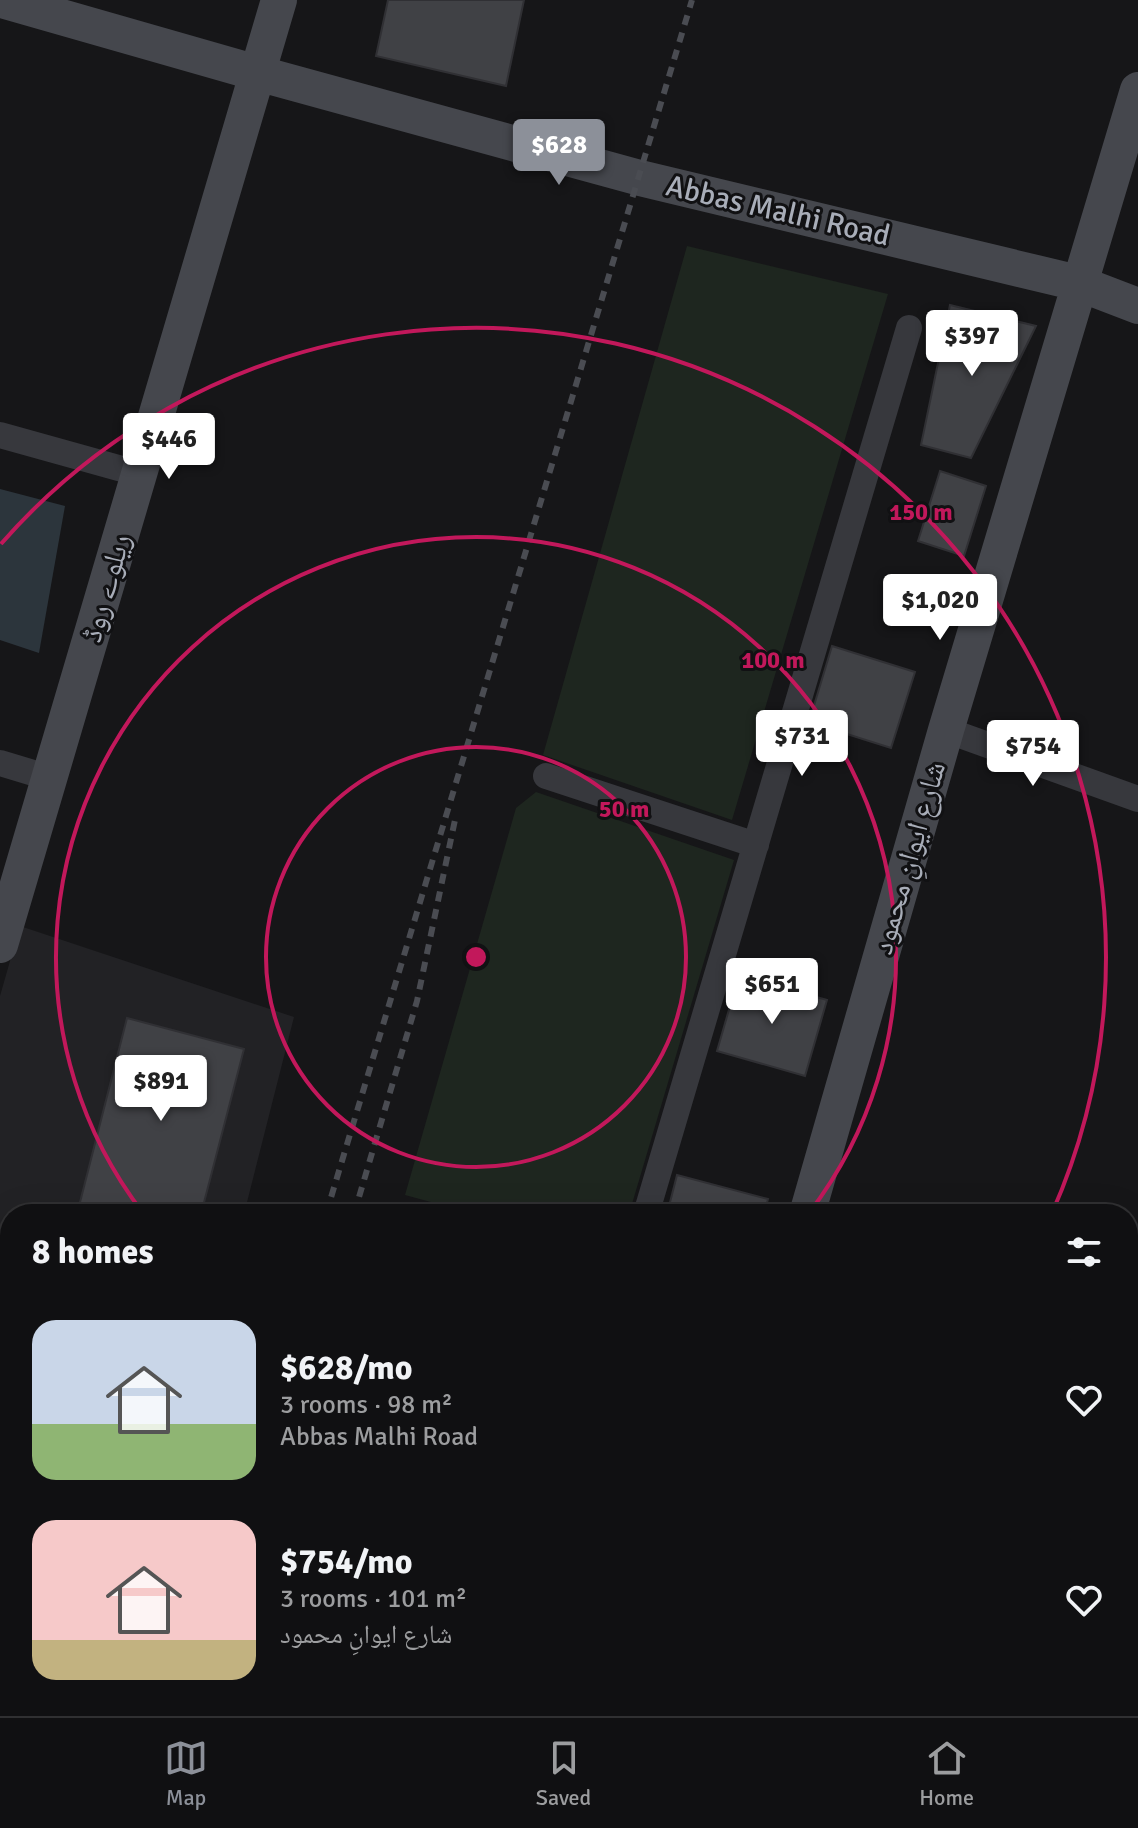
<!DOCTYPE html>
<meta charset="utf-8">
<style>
body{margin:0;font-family:Signika,"Noto Naskh Arabic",sans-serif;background:#1e1e20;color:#f1f3f6;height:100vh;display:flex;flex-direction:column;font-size:30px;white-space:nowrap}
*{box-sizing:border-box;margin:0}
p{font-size:26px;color:#9c9d9f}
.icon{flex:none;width:44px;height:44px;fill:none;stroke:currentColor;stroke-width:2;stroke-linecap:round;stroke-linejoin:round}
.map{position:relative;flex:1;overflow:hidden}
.side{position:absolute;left:0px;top:1204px;width:1138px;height:512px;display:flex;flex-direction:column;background:#101012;border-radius:32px 32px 0 0;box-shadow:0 8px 32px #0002,0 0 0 2px #303032}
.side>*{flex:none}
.price{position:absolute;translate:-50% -68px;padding:0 18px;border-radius:8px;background:#fff;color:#222;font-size:26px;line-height:52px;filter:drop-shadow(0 2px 4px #0008)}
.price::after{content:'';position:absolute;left:50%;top:48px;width:24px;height:18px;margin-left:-12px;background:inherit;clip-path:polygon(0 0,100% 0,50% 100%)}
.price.current{background:#8c9099;color:#fff}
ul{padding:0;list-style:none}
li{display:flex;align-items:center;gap:24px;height:200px;padding:0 32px}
li span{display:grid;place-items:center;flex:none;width:224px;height:160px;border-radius:24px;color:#555}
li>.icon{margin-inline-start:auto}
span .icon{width:96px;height:96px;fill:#fffc;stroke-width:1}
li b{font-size:34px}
h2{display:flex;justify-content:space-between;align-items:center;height:96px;padding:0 32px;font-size:34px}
.tabs{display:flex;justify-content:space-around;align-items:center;height:112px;border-top:2px solid #303032;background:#101012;font-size:22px;color:#9c9d9f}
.tabs a{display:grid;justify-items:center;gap:4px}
.tabs .current{color:#8c9099}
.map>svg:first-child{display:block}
</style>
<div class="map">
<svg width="1138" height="1716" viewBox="0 0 1138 1716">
<rect width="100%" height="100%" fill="#161618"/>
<path fill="#222225" d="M20 926 294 1017 244 1214H10V1706H119L116 1716H0V996Z"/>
<path fill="#1e261f" d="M687 246 888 294 732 820 543 755Z
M536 792 734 860 629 1214H475L405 1195 516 808Z
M264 1706H475L473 1716H285L263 1709Z"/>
<path fill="#2c353c" d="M0 489 65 506 39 653 0 640Z"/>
<path fill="#404145" stroke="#303034" stroke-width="2" d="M388 0H524L506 86 376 56Z
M950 305 1036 326 971 458 921 445Z
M940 471 986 486 964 556 918 541Z
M832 646 915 672 891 748 809 722Z
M739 975 827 1000 805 1076 717 1051Z
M127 1018 244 1049 201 1214H77Z
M677 1175 768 1199 764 1214H667Z
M33 1706H118L116 1716H31Z"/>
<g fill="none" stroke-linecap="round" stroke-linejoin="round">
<path stroke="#37383d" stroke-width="26" d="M0 435 140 474
M946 730 1138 799
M0 763 50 778
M546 776 756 845
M646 1214 909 328
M496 1716 499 1706"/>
<path stroke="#45474d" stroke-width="36" d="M2 0 257 73 640 178 1078 283 1138 306
M0 945 279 0
M807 1214 946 730 1138 90
M663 1716 666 1706"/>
<path stroke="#4a4c52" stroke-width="6" stroke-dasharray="10 8" stroke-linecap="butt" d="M326 1214 692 0
M354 1214 417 1001 456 815
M182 1716 185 1706
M208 1716 211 1706"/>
</g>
<g fill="none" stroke="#c2185b" stroke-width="4">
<circle cx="476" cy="957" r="210"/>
<path d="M143 1213A420 420 0 1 1 809 1213"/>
<path d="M1 544A630 630 0 0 1 1052 1213"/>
</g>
<g text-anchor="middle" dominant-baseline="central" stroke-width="6" stroke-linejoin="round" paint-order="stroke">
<g font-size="30" fill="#a8adb8" stroke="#111113">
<text transform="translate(778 211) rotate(13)">Abbas Malhi Road</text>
<text transform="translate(106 588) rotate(-74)">ریلوے روڈ</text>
<text transform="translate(909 858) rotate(-74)">شارع ایوانِ محمود</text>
</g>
</g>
<circle cx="476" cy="957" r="12" fill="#c2185b" stroke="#111113" stroke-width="4"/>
<g font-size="24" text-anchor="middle" font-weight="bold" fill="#c2185b" stroke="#111113" stroke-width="6" stroke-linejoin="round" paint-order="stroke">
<text x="921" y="520">150 m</text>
<text x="773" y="668">100 m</text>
<text x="624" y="817">50 m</text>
</g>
</svg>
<b class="price current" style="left:559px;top:187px">$628</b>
<b class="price" style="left:972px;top:378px">$397</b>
<b class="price" style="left:169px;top:481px">$446</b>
<b class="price" style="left:940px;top:642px">$1,020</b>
<b class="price" style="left:802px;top:778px">$731</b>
<b class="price" style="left:1033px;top:788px">$754</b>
<b class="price" style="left:772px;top:1026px">$651</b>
<b class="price" style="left:161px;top:1123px">$891</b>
<section class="side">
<h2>8 homes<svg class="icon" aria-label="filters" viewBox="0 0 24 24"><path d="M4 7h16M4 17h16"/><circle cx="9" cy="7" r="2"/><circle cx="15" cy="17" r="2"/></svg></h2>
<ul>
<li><span style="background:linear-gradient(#c9d6e8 65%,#8fb573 0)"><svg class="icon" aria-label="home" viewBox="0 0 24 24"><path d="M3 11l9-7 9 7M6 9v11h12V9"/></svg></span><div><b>$628/mo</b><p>3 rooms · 98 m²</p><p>Abbas Malhi Road</p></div><svg class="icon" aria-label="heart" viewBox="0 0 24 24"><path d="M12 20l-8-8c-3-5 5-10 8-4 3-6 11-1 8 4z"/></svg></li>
<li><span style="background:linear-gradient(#f6c9c9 75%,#c2b280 0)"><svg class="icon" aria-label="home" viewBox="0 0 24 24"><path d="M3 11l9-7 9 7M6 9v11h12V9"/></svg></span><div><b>$754/mo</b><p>3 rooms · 101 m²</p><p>شارع ایوانِ محمود</p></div><svg class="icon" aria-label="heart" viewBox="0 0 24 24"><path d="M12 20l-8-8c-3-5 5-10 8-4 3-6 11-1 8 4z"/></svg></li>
</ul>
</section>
</div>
<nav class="tabs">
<a class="current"><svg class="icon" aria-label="map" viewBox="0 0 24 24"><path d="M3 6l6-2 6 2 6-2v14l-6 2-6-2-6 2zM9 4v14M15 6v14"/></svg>Map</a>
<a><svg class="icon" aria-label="saved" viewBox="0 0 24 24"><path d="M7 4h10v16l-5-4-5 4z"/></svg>Saved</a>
<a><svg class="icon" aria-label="home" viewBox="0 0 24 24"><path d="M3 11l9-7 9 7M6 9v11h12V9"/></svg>Home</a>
</nav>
